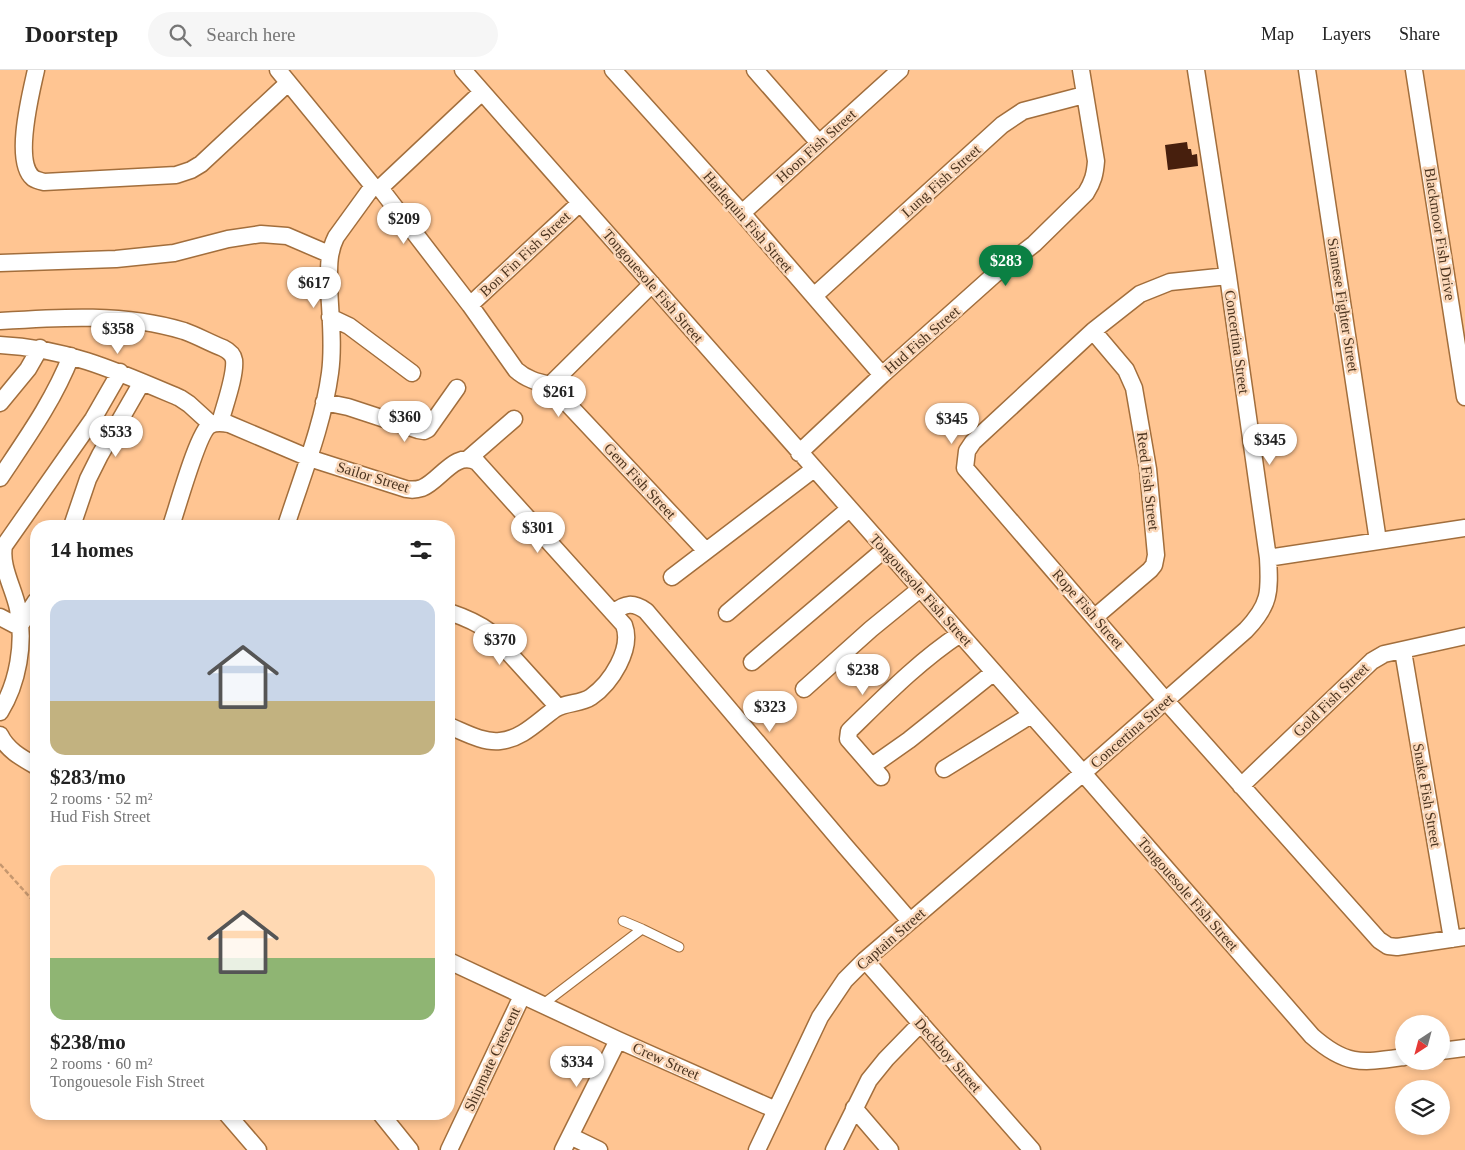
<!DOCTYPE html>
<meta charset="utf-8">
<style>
body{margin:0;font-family:Georgia,serif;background:#f6f6f6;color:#222;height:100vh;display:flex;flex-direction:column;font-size:19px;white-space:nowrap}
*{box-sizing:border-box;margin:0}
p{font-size:16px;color:#767676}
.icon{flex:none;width:28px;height:28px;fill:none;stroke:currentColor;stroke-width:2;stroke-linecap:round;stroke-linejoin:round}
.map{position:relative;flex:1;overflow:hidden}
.details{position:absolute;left:30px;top:450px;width:425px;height:600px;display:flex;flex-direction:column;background:#fff;border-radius:20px;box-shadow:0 2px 8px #0003}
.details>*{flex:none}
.needle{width:32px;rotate:216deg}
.tools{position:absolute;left:1395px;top:945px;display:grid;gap:10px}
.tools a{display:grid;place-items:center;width:55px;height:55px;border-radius:50%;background:#fff;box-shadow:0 2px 8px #0003;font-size:25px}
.price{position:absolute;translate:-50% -42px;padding:0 11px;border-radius:18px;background:#fff;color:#222;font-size:16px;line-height:32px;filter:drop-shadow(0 1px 2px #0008)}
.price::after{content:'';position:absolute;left:50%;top:30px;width:15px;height:11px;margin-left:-8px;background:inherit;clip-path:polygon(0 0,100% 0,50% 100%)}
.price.on{background:#0b8043;color:#fff}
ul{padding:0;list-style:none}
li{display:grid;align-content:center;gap:10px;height:265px;padding:0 20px}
li span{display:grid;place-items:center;height:155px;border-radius:15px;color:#555}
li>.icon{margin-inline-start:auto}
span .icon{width:90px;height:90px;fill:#fffc;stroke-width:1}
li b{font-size:21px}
h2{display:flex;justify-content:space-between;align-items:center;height:60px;padding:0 20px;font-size:21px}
header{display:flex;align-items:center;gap:30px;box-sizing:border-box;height:70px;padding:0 25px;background:#fff;border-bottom:1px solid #e0e0e0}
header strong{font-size:24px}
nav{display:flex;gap:28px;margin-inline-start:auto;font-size:18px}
.search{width:350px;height:45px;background:#f6f6f6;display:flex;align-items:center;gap:12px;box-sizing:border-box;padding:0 18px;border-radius:28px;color:#767676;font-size:19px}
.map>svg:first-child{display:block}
</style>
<header>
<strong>Doorstep</strong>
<div class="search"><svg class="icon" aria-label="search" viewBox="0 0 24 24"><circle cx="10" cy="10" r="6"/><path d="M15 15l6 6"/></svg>Search here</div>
<nav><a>Map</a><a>Layers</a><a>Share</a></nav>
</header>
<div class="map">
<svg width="1465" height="1080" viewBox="0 0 1465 1080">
<rect width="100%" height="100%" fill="#ffc592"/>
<path fill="#471f0d" d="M1187 72 1188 79H1191L1192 85 1197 84 1198 96 1168 100 1165 75Z"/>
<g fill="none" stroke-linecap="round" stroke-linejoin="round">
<g stroke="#a26e3c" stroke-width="11">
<path id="lane" d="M623 851 642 859
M542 935 642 859 679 877"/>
</g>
<g stroke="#a26e3c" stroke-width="19">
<path id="street" d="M36 0C31 23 13 91 33 108 36 110 40 111 44 112L176 105 191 100 201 94 288 13
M278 0 373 116 380 118 470 235 516 300C526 309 537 312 550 315
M463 0 1083 703 1312 966C1346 996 1361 993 1404 987
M613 0 742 143 882 305
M755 0 819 73
M1307 0 1378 471
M1414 0 1465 327
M380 118 482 22
M742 143 900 0
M0 193 116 189 174 183 228 169 261 164 287 166 329 184
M1228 206 1170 212 1140 224 1093 261 973 372 967 381 965 398 1166 631 1379 870 1388 876 1397 877 1465 867
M652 214 550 315 706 481
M814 226 1002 55 1023 41 1084 25
M470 235 580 133
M330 247 349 256 412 303
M0 251C61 247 125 243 184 261 198 266 210 273 223 278 229 281 233 284 234 290 236 305 224 337 220 353
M1093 261 1126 300 1134 318 1148 399 1156 485 1154 495 1150 500 1095 547
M0 275C67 278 119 302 180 328L189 334 211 354
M324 332 348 337 418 360 424 361 428 359 457 318
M0 333 28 299 40 278
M799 383 882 305 994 205 1034 174 1086 123C1093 112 1095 104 1096 91L1081 0
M468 389 514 349
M0 408C26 369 54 330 71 286
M72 456 88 409 100 385 142 312
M171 456C177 439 198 362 210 355 216 352 223 353 229 354L309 388 406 419C411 420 416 420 422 418 440 411 455 380 477 392L624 555C633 579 611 613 591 627 581 634 566 632 555 639 538 651 522 669 500 671 483 673 464 662 449 656
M286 456C302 406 323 355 330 303 334 275 330 244 329 215 329 198 328 183 336 167L373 116
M1268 488 1465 458
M672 507 814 399
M449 542C464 547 477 552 490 562L558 637
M613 543C625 533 633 532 646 541L845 776 910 851
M727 543 849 439
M0 547 19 557
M19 557 36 531
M1403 581 1452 869
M752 592 885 479
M804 619 871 559 920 519
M0 642C18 613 25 573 18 539 14 519 0 496 4 476L93 349 120 302
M0 665C7 680 22 688 36 696
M872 696 909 670 994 602
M944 699 1031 645
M881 707 848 669 849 661C884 627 919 591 960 564
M1241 716 1372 591 1384 584 1465 566
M865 890 1032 1080
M449 891 618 970 776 1040
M1441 981 1465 978
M854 1038 890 1080
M227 1044 258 1080
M381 1044 410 1080
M570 1066 599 1080
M449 1080 522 926
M563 1080 618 970
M757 1080 820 947 845 910 865 890 1083 703 1246 560C1270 535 1270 522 1268 488L1228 206 1196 0
M834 1080 869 1010 886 989 921 953"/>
</g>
<path stroke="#c6976e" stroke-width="2.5" stroke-dasharray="5 2.5" stroke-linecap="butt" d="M0 794 36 834"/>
<use href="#lane" stroke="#fff" stroke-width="9"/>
<use href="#street" stroke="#fff" stroke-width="16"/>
</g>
<g text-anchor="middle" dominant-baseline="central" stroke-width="5" stroke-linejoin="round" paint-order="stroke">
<g font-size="15" fill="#4b341f" stroke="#fbd8ba">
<text transform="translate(816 76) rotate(-42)">Hoon Fish Street</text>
<text transform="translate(941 111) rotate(-42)">Lung Fish Street</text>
<text transform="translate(748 152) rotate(49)">Harlequin Fish Street</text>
<text transform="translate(1440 164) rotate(81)">Blackmoor Fish Drive</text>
<text transform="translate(525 184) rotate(-43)">Bon Fin Fish Street</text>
<text transform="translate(653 216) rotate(49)">Tongouesole Fish Street</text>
<text transform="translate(1343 235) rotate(81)">Siamese Fighter Street</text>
<text transform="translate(922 270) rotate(-41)">Hud Fish Street</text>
<text transform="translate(1237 272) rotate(82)">Concertina Street</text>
<text transform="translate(373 407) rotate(17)">Sailor Street</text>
<text transform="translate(640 411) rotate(47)">Gem Fish Street</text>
<text transform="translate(1148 411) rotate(83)">Reed Fish Street</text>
<text transform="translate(921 520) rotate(48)">Tongouesole Fish Street</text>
<text transform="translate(1088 539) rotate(49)">Rope Fish Street</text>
<text transform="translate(1331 630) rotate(-44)">Gold Fish Street</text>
<text transform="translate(1132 661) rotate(-41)">Concertina Street</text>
<text transform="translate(1427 725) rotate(80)">Snake Fish Street</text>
<text transform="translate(1188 824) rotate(49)">Tongouesole Fish Street</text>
<text transform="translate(891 869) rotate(-41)">Captain Street</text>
<text transform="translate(948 985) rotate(49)">Deckboy Street</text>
<text transform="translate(492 989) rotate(-65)">Shipmate Crescent</text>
<text transform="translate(666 991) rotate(24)">Crew Street</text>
</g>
</g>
</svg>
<div class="tools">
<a><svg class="needle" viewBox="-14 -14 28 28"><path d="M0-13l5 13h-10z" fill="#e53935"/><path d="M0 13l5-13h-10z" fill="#767676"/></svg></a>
<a><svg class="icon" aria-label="layers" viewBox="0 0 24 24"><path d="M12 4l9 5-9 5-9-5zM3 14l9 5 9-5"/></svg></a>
</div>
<b class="price" style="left:404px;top:175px">$209</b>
<b class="price on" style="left:1006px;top:217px">$283</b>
<b class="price" style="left:314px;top:239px">$617</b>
<b class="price" style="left:118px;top:285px">$358</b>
<b class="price" style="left:559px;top:348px">$261</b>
<b class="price" style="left:405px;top:373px">$360</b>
<b class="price" style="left:952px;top:375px">$345</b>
<b class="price" style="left:116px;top:388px">$533</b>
<b class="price" style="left:1270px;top:396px">$345</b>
<b class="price" style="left:538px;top:484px">$301</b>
<b class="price" style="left:500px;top:596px">$370</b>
<b class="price" style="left:863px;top:626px">$238</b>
<b class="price" style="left:770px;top:663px">$323</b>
<b class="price" style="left:577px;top:1018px">$334</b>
<section class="details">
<h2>14 homes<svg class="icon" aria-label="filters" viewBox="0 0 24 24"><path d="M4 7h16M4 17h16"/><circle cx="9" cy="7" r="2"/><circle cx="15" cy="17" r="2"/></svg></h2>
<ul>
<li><span style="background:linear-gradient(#c9d6e8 65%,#c2b280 0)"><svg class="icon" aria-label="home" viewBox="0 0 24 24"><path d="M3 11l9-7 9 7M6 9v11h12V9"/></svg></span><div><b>$283/mo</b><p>2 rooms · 52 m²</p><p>Hud Fish Street</p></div></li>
<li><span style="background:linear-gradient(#ffd9b3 60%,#8fb573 0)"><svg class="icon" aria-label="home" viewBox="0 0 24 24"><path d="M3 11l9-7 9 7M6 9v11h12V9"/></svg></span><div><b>$238/mo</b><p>2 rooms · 60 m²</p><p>Tongouesole Fish Street</p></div></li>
</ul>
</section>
</div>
